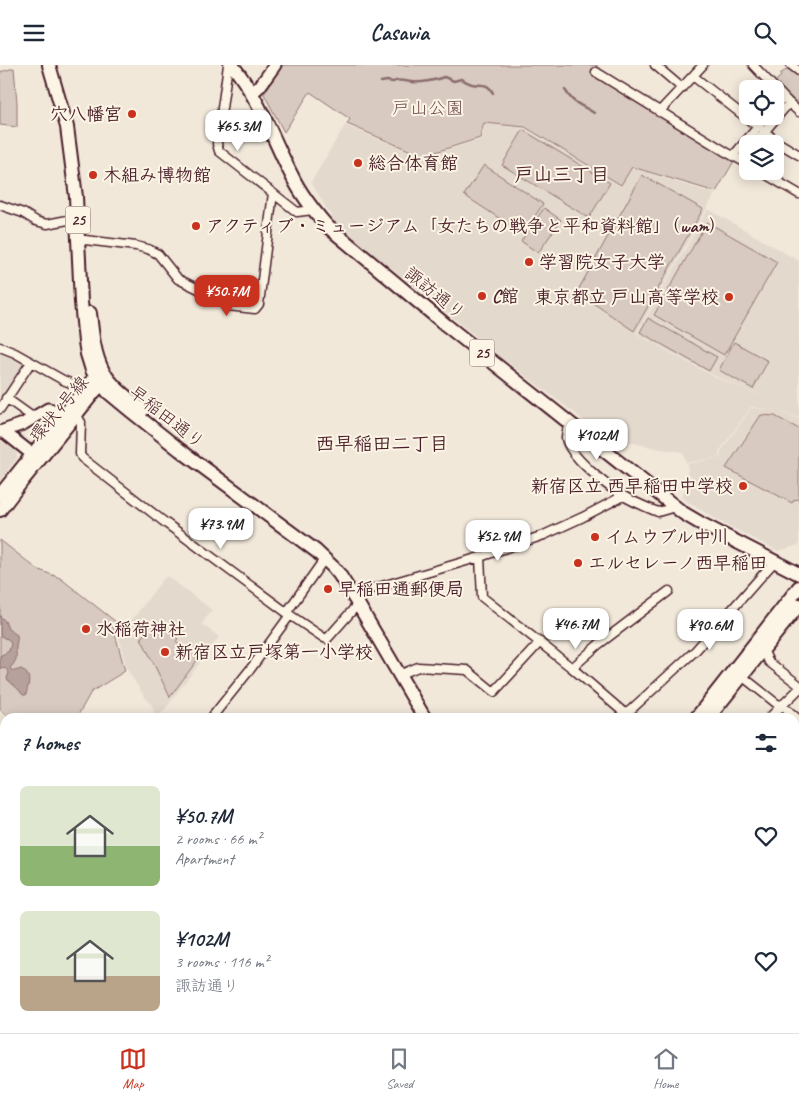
<!DOCTYPE html>
<meta charset="utf-8">
<style>
body{margin:0;font-family:Caveat,"Klee One",sans-serif;background:#f2f2f3;color:#1f2937;height:100vh;display:flex;flex-direction:column;font-size:19px;white-space:nowrap}
*{box-sizing:border-box;margin:0}
p{font-size:16px;color:#747a83}
.icon{flex:none;width:28px;height:28px;fill:none;stroke:currentColor;stroke-width:2;stroke-linecap:round;stroke-linejoin:round}
.map{position:relative;flex:1;overflow:hidden}
.sheet{position:absolute;left:0px;top:648px;width:800px;height:321px;display:flex;flex-direction:column;background:#fff;border-radius:15px 15px 0 0;box-shadow:0 2px 12px #0003}
.sheet>*{flex:none}
.buttons{position:absolute;left:739px;top:15px;display:grid;gap:10px}
.buttons a{display:grid;place-items:center;width:45px;height:45px;border-radius:8px;background:#fff;box-shadow:0 2px 12px #0003;font-size:25px}
.price{position:absolute;translate:-50% -42px;padding:0 11px;border-radius:10px;background:#fff;color:#222;font-size:16px;line-height:32px;filter:drop-shadow(0 1px 2px #0008)}
.price::after{content:'';position:absolute;left:50%;top:30px;width:15px;height:11px;margin-left:-8px;background:inherit;clip-path:polygon(0 0,100% 0,50% 100%)}
.price.active{background:#c8321e;color:#fff}
ul{padding:0;list-style:none}
li{display:flex;align-items:center;gap:15px;height:125px;padding:0 20px}
li span{display:grid;place-items:center;flex:none;width:140px;height:100px;border-radius:8px;color:#555}
li>.icon{margin-inline-start:auto}
span .icon{width:60px;height:60px;fill:#fffc;stroke-width:1}
li b{font-size:21px}
h2{display:flex;justify-content:space-between;align-items:center;height:60px;padding:0 20px;font-size:21px}
header{display:flex;justify-content:space-between;align-items:center;height:65px;padding:0 20px;background:#fff;font-size:22px;font-weight:600}
.tabs{display:flex;justify-content:space-around;align-items:center;height:70px;border-top:1px solid #e0e1e3;background:#fff;font-size:14px;color:#747a83}
.tabs a{display:grid;justify-items:center;gap:2px}
.tabs .active{color:#c8321e}
.map>svg:first-child{display:block}
</style>
<header><svg class="icon" aria-label="menu" viewBox="0 0 24 24"><path d="M4 6h16M4 12h16M4 18h16"/></svg>Casavia<svg class="icon" aria-label="search" viewBox="0 0 24 24"><circle cx="10" cy="10" r="6"/><path d="M15 15l6 6"/></svg></header>
<div class="map">
<svg width="799" height="968" viewBox="0 0 799 968">
<rect width="100%" height="100%" fill="#f1e8da"/>
<filter id="ink" filterUnits="userSpaceOnUse"><feTurbulence type="fractalNoise" baseFrequency=".02" numOctaves="2"/><feDisplacementMap in="SourceGraphic" scale="10" xChannelSelector="R" yChannelSelector="G"/><feConvolveMatrix kernelMatrix="1 2 1 2 8 2 1 2 1" color-interpolation-filters="sRGB"/></filter>
<g filter="url(#ink)">
<path fill="#e4d9cd" d="M485 59 524 63 621 121 632 103 715 129 636 269 715 312 765 332 715 311 637 269 708 144 799 196V353L778 346 799 354V480L778 486 719 456 691 439 681 432 692 411 687 408 688 405 687 399 721 392 720 388 751 343 774 345 751 342 719 387V392L686 398 683 387 655 383 630 377 600 367 499 291 428 232 337 161 311 117 345 60 423 92 482 74Z
M0 284 24 297 0 340Z
M0 375 16 386 17 393 0 416Z
M167 511 212 545 202 559 219 572 159 652H154L153 642 142 628 126 603 119 572 163 514Z"/>
<path fill="#d8cac0" stroke="#917476" d="M282 0H598L590 8 734 96 716 127 632 102 621 120 525 62 484 58 480 73 423 91 347 59 350 54 310 27 284 67 264 29Z
M14 3 17 38V62L0 60V7Z
M789 3 799 10V39L785 28 774 18 781 11 780 9Z
M523 65 610 118 589 153 502 100Z
M484 100 543 139 523 169 464 130Z
M642 110 703 144 634 266 577 227Z
M544 143 561 155 538 188 521 176Z
M707 157 777 197 724 290 654 250Z
M230 219 246 225 245 242 229 241Z
M648 253 717 292 709 306 640 267Z
M734 277 768 296 753 324 719 305Z
M761 350 775 351 799 364V435L797 434 794 435 792 438 726 403Z
M0 475 37 504 60 513 116 557 113 561 125 606 91 627 77 652H9L0 645Z
M154 556 178 574 176 577 198 594 170 632 141 573Z"/>
<path fill="#b6a19c" stroke="#8b6d6f" d="M0 551 5 556 8 564 17 570C18 575 16 578 16 583 16 594 18 594 10 603 13 608 17 605 21 604 33 610 28 620 26 630H23L18 624 8 615 7 613 9 608C8 604 4 603 0 603V591L9 586 11 579 8 574 4 573 0 570Z"/>
<g fill="none" stroke-linecap="round" stroke-linejoin="round">
<path stroke="#8b6d6f" stroke-width="2.5" d="M381 17 387 16 393 17C400 13 405 17 412 17 422 18 436 15 444 12L454 16 461 14C464 15 468 18 472 19 482 21 487 17 493 28
M565 25C568 29 570 33 574 36 580 41 587 43 594 48"/>
<g stroke="#4a1f2b" stroke-width="11">
<path id="street" d="M228 0 217 79 219 86 297 147 313 145
M655 0 682 23
M753 0 789 38
M791 0 799 6
M596 7 726 87 748 99
M693 11 758 62
M775 42 783 32
M659 47 703 0
M764 66 779 78 799 90
M754 79 789 38 799 47
M733 91 767 51
M741 95 748 87
M760 106 799 129
M0 140 23 148 36 156 47 159 78 153
M85 175 136 181 148 184 158 189 178 214 215 232 228 241 255 244 259 239 273 128
M0 282 15 288 63 315 85 324
M6 333 34 353
M0 344 31 297
M75 351 81 357 80 389 82 393 163 456 290 550 324 573 327 574 358 539
M569 357C568 362 566 368 566 373 569 391 607 421 622 430 633 437 646 442 658 447L675 442
M480 492 482 532 572 603
M360 527 365 526 480 492 544 470 583 452 623 431
M287 547 325 493
M763 585 769 597 799 620
M406 607 418 602 467 605 494 627 540 577
M741 612 747 615 777 639 782 640 799 655
M212 652 252 602 290 550
M623 652 696 585 774 497
M629 652 572 603 599 579 669 526
M770 652 799 624
M0 672 5 677
M0 762 5 758
M795 843 799 839
M795 902 799 893
M0 908 5 910
M147 964 149 968
M559 964 570 968
M8 968 10 964
M113 968 121 964
M293 968 297 964
M722 968 726 964"/>
</g>
<g stroke="#4a1f2b" stroke-width="15">
<path id="secondary" d="M252 28 260 21 275 0
M3 366 32 389
M0 367 23 359 48 344 53 345 62 351"/>
</g>
<g stroke="#4a1f2b" stroke-width="16">
<path id="primary" d="M49 0 67 62 76 132 81 237 85 277 87 289 92 305 96 312 108 327 131 346 180 385 316 486 333 502 339 509 358 539 424 652
M232 0C260 34 272 73 292 111 301 130 314 146 327 161L446 260 683 448 700 458 799 509
M90 248C92 267 94 289 103 306 112 322 129 334 143 345
M0 430 90 318 101 307
M0 445 23 415 95 326 106 315
M697 652 799 522
M709 652 799 540
M0 697 5 701
M0 719 5 723
M215 964 218 968
M235 964 238 968
M752 964 757 968
M764 964 768 968
M428 968 433 964
M444 968 450 964"/>
</g>
<use href="#street" stroke="#fcf5e5" stroke-width="8"/>
<use href="#secondary" stroke="#fcf5e5" stroke-width="11"/>
<use href="#primary" stroke="#fcf5e5" stroke-width="12"/>
<path stroke="#4a1f2b" stroke-width="1" d="M0 711 5 715
M227 964 230 968"/>
</g>
</g>
<g fill="#c8321e" stroke="#fcf5e5" stroke-width="2">
<circle cx="132" cy="49" r="5"/>
<circle cx="358" cy="98" r="5"/>
<circle cx="93" cy="110" r="5"/>
<circle cx="196" cy="161" r="5"/>
<circle cx="529" cy="197" r="5"/>
<circle cx="482" cy="231" r="5"/>
<circle cx="729" cy="232" r="5"/>
<circle cx="743" cy="421" r="5"/>
<circle cx="595" cy="472" r="5"/>
<circle cx="578" cy="498" r="5"/>
<circle cx="328" cy="524" r="5"/>
<circle cx="86" cy="564" r="5"/>
<circle cx="165" cy="587" r="5"/>
</g>
<g text-anchor="middle" dominant-baseline="central" stroke-width="4" stroke-linejoin="round" paint-order="stroke">
<g fill="#fcf5e5" stroke="#7f5f63" stroke-width="1">
<rect x="65.5" y="141.5" width="25" height="27" rx="4"/>
<rect x="469.5" y="274.5" width="25" height="27" rx="4"/>
</g>
<g font-size="16" font-weight="bold" fill="#4a1f2b">
<text x="78" y="155">25</text>
<text x="482" y="288">25</text>
</g>
<g font-size="18" fill="#6e4a50" stroke="#fcf5e5">
<text x="428" y="43">戸山公園</text>
</g>
<g font-size="18" font-weight="bold" fill="#4a1f2b" stroke="#fcf5e5" text-anchor="start">
<text x="122" y="49" text-anchor="end">穴八幡宮</text>
<text x="368" y="98">総合体育館</text>
<text x="103" y="110">木組み博物館</text>
<text x="206" y="161">アクティブ・ミュージアム「女たちの戦争と平和資料館」（wam）</text>
<text x="539" y="197">学習院女子大学</text>
<text x="492" y="231">C館</text>
<text x="719" y="232" text-anchor="end">東京都立 戸山高等学校</text>
<text x="733" y="421" text-anchor="end">新宿区立 西早稲田中学校</text>
<text x="605" y="472">イムウブル中川</text>
<text x="588" y="498">エルセレーノ西早稲田</text>
<text x="338" y="524">早稲田通郵便局</text>
<text x="96" y="564">水稲荷神社</text>
<text x="175" y="587">新宿区立戸塚第一小学校</text>
</g>
<g font-size="18" fill="#4a1f2b" stroke="#fcf5e5">
<text transform="translate(435 228) rotate(39)">諏訪通り</text>
<text transform="translate(59 344) rotate(-50)">環状4号線</text>
<text transform="translate(167 352) rotate(38)">早稲田通り</text>
</g>
<g font-size="19" font-weight="bold" fill="#4a1f2b" stroke="#fcf5e5">
<text x="562" y="110">戸山三丁目</text>
<text x="382" y="379">西早稲田二丁目</text>
</g>
</g>
</svg>
<div class="buttons">
<a><svg class="icon" aria-label="locate" viewBox="0 0 24 24"><circle cx="12" cy="12" r="6"/><path d="M12 2v4M12 18v4M2 12h4M18 12h4"/></svg></a>
<a><svg class="icon" aria-label="layers" viewBox="0 0 24 24"><path d="M12 4l9 5-9 5-9-5zM3 14l9 5 9-5"/></svg></a>
</div>
<b class="price" style="left:238px;top:87px">¥65.3M</b>
<b class="price active" style="left:227px;top:252px">¥50.7M</b>
<b class="price" style="left:597px;top:396px">¥102M</b>
<b class="price" style="left:221px;top:485px">¥73.9M</b>
<b class="price" style="left:498px;top:497px">¥52.9M</b>
<b class="price" style="left:576px;top:585px">¥46.7M</b>
<b class="price" style="left:710px;top:586px">¥90.6M</b>
<section class="sheet">
<h2>7 homes<svg class="icon" aria-label="filters" viewBox="0 0 24 24"><path d="M4 7h16M4 17h16"/><circle cx="9" cy="7" r="2"/><circle cx="15" cy="17" r="2"/></svg></h2>
<ul>
<li><span style="background:linear-gradient(#dfe7d0 60%,#8fb573 0)"><svg class="icon" aria-label="home" viewBox="0 0 24 24"><path d="M3 11l9-7 9 7M6 9v11h12V9"/></svg></span><div><b>¥50.7M</b><p>2 rooms · 66 m²</p><p>Apartment</p></div><svg class="icon" aria-label="heart" viewBox="0 0 24 24"><path d="M12 20l-8-8c-3-5 5-10 8-4 3-6 11-1 8 4z"/></svg></li>
<li><span style="background:linear-gradient(#dfe7d0 65%,#b9a48a 0)"><svg class="icon" aria-label="home" viewBox="0 0 24 24"><path d="M3 11l9-7 9 7M6 9v11h12V9"/></svg></span><div><b>¥102M</b><p>3 rooms · 116 m²</p><p>諏訪通り</p></div><svg class="icon" aria-label="heart" viewBox="0 0 24 24"><path d="M12 20l-8-8c-3-5 5-10 8-4 3-6 11-1 8 4z"/></svg></li>
</ul>
</section>
</div>
<nav class="tabs">
<a class="active"><svg class="icon" aria-label="map" viewBox="0 0 24 24"><path d="M3 6l6-2 6 2 6-2v14l-6 2-6-2-6 2zM9 4v14M15 6v14"/></svg>Map</a>
<a><svg class="icon" aria-label="saved" viewBox="0 0 24 24"><path d="M7 4h10v16l-5-4-5 4z"/></svg>Saved</a>
<a><svg class="icon" aria-label="home" viewBox="0 0 24 24"><path d="M3 11l9-7 9 7M6 9v11h12V9"/></svg>Home</a>
</nav>
